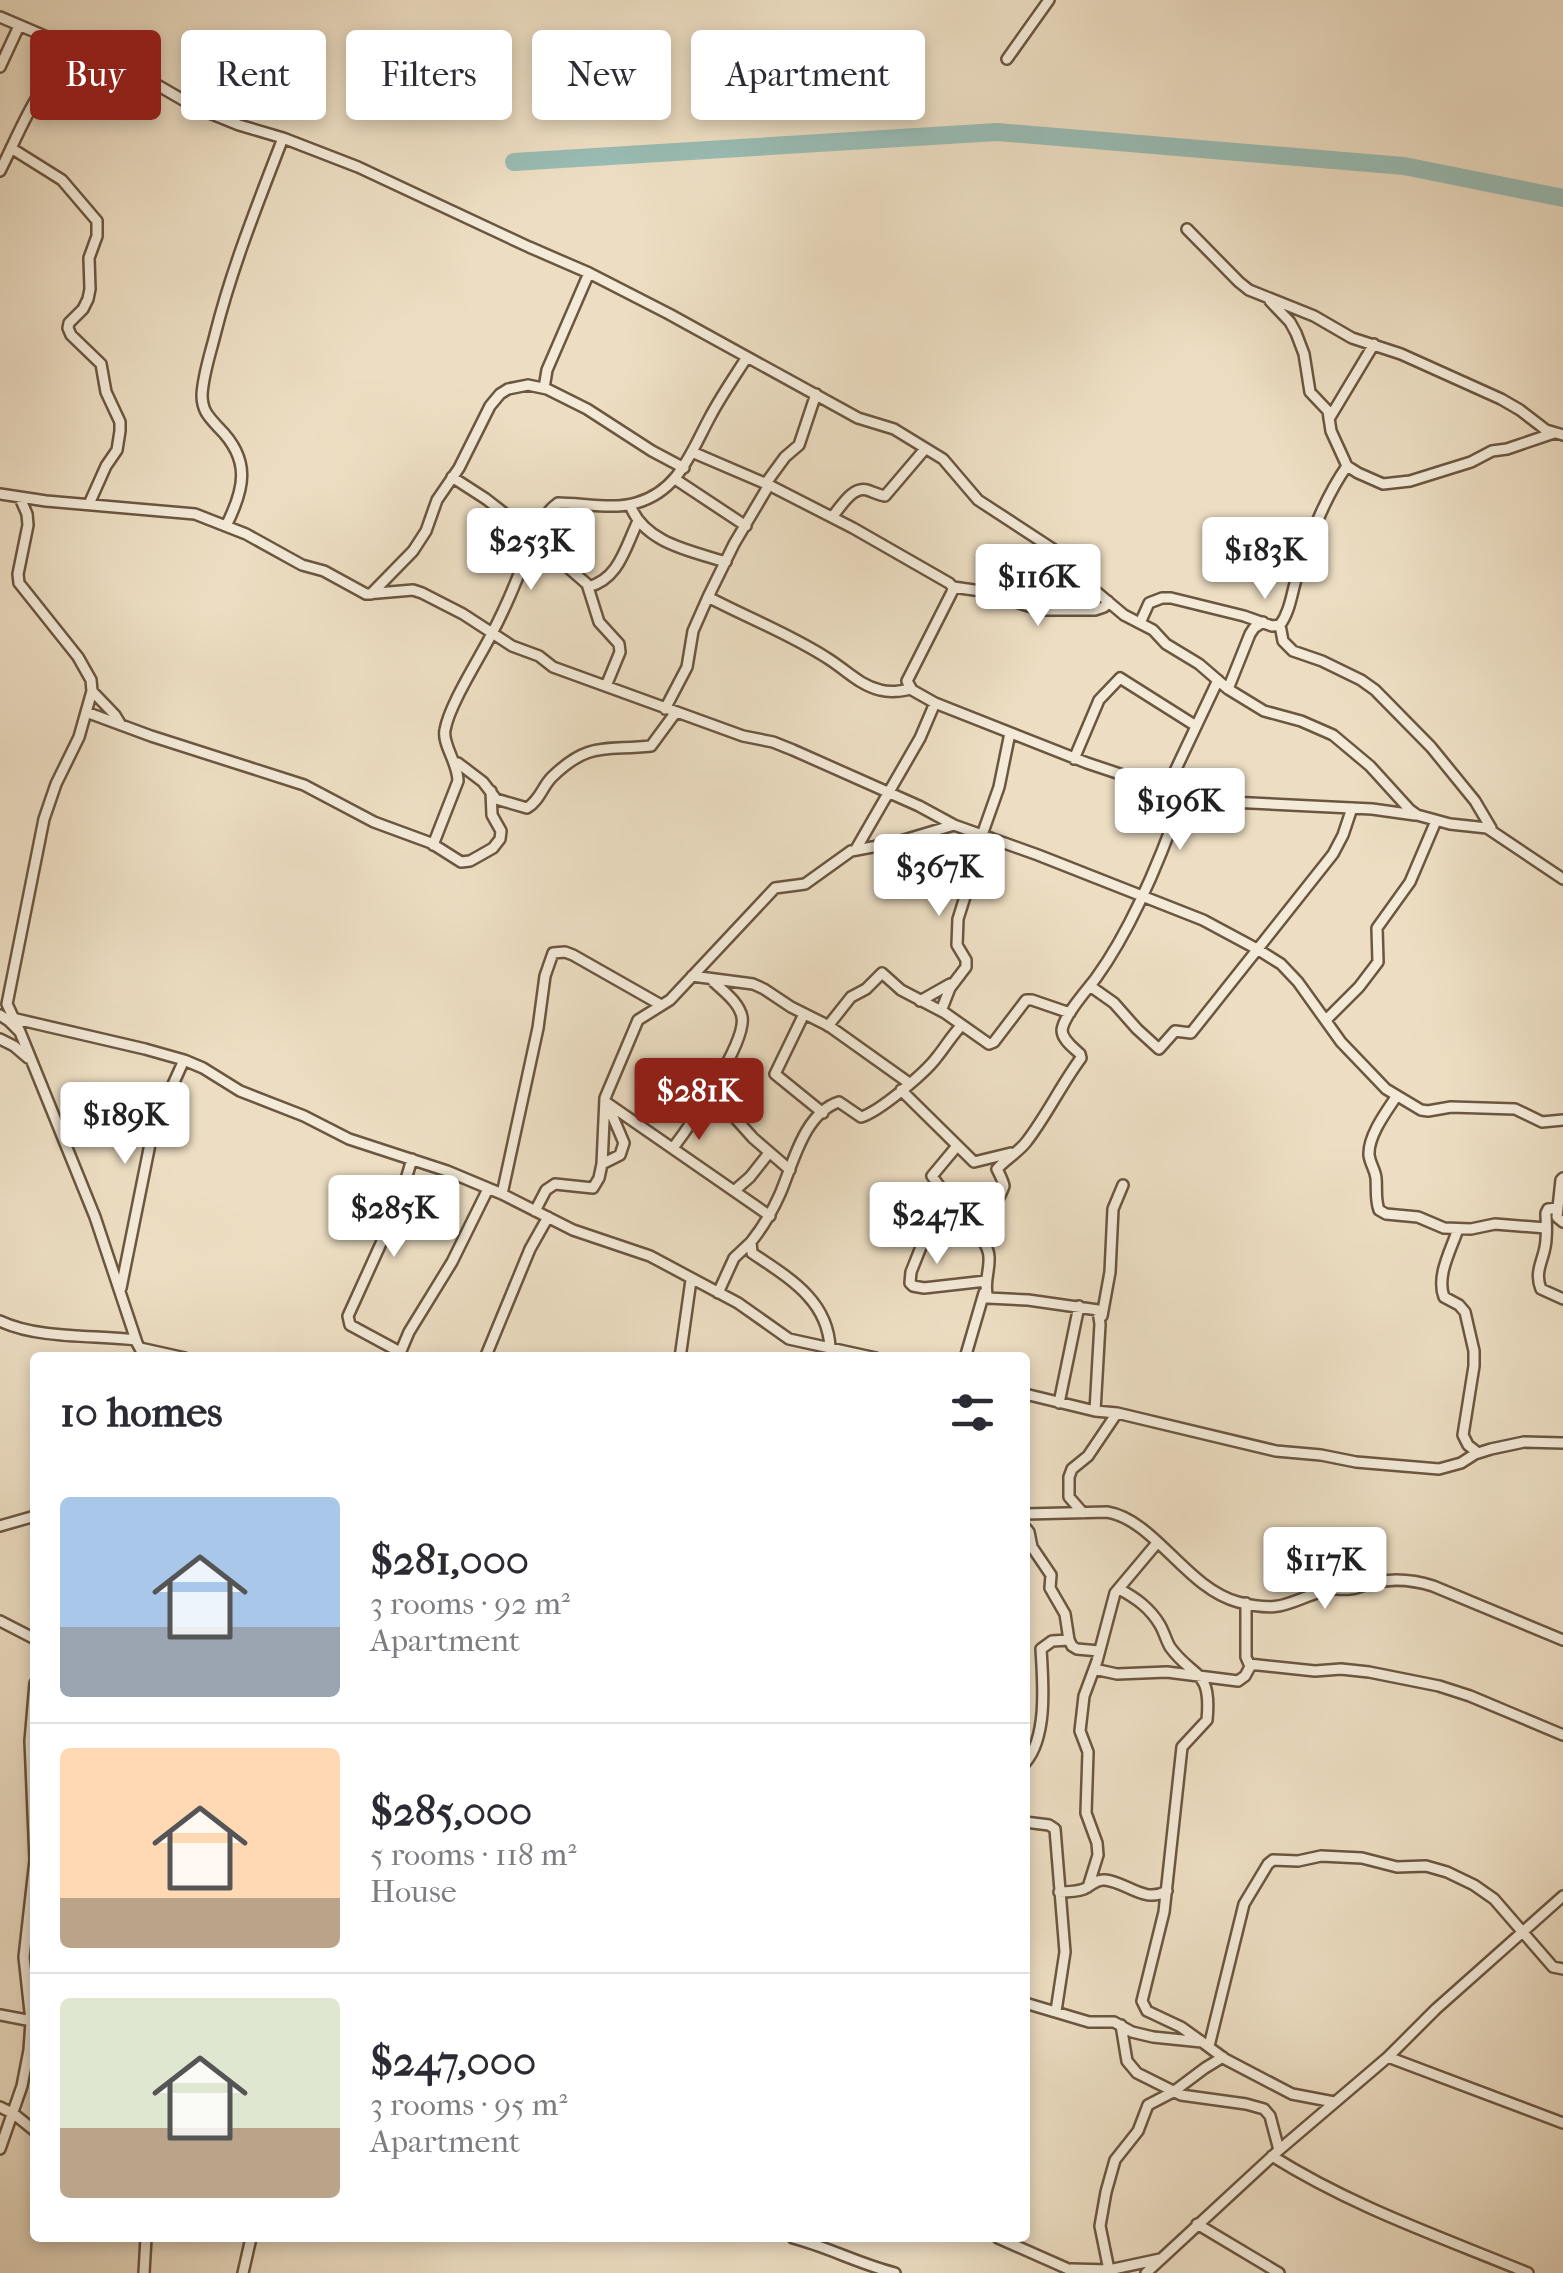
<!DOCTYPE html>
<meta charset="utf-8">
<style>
body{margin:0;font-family:"IM FELL French Canon",serif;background:#f7f7f7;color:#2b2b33;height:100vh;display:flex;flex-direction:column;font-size:38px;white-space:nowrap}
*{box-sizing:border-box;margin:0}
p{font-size:32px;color:#7c7c81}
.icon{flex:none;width:55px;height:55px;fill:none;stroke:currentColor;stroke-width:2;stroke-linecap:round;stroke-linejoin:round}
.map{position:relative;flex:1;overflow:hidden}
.details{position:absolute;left:30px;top:1352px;width:1000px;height:890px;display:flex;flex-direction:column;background:#fff;border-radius:10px;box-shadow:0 5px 15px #0003}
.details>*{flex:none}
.hud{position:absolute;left:30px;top:30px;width:1000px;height:90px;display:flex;gap:20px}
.price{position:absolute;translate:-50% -85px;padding:0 22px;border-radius:10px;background:#fff;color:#222;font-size:32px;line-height:65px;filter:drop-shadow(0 2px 5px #0008)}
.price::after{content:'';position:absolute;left:50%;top:60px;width:30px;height:22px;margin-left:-15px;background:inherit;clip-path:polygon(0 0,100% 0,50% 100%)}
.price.on{background:#8f2418;color:#fff}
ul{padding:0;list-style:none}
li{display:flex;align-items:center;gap:30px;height:250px;padding:0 30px}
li+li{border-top:2px solid #e1e1e2}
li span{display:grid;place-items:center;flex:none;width:280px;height:200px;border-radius:10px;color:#555}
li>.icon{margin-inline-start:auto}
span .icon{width:120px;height:120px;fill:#fffc;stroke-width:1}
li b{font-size:42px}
h2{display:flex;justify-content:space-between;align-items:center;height:120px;padding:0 30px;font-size:42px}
.pill{padding:0 35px;border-radius:10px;background:#fff;box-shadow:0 5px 15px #0003;font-size:35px;line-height:90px}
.pill.on{background:#8f2418;color:#fff}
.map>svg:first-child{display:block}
</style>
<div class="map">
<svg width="1563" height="2273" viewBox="0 0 1563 2273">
<rect width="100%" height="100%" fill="#eddec3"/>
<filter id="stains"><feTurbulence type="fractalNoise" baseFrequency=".002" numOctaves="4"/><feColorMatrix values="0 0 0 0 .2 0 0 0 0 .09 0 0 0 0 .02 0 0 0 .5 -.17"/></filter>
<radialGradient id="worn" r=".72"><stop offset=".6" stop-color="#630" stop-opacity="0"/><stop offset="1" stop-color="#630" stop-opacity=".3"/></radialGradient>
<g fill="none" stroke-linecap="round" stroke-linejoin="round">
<path stroke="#99bcb4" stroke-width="18" d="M514 162 997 132 1404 166 1563 198"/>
<g stroke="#6b5640" stroke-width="14">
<path id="street" d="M0 17 152 82 197 108 239 125 283 138 358 167 529 247 589 273 669 314 858 418 894 429 943 459 978 500 1056 551 1080 578 1124 615 1153 630 1166 644 1199 664 1228 689 1264 711 1301 721 1333 735 1370 766 1410 810 1417 815 1450 824 1487 828 1563 879
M1007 59 1049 0
M0 67 19 26
M11 148 62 180 97 221V236L89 258 90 289 88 299 83 309 69 323 68 328 71 335 101 364 106 392 120 422V431L117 450 106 466 89 504
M0 171C20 132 40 76 77 51
M1187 229 1239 282 1249 290 1314 316 1352 338 1401 354 1501 399 1520 410 1546 430 1563 435
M1270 301 1290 322 1296 333 1304 354 1310 392 1328 411 1331 431 1347 466 1358 473 1383 484 1410 481 1471 462 1492 451 1507 449 1554 433
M544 388 547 370 589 273
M1329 419 1374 344
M692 452 769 485 853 528 949 583 953 587 952 592 907 681 912 690 935 703 1087 763 1183 795 1209 801 1372 809 1415 815
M452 477 486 499 518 524 587 584 599 622 619 644 620 652 606 686
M675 479 746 526
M766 483 785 457 799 445 816 394
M0 494 46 501 195 514 246 534 302 565 324 571 366 594 413 590 422 593 463 614 512 646 539 656 553 667 743 736 773 742 793 750 919 806 954 825 1038 855 1203 920 1257 949 1281 964 1298 982 1341 1042 1386 1089 1421 1110 1428 1111 1451 1107 1515 1109 1542 1122 1563 1120
M630 505C644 543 691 551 726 562
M832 517C841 507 852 486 867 490 873 492 879 495 885 496L925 449
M226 526C245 488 251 460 219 428 209 417 202 411 202 395 203 375 210 355 215 335 232 267 258 203 283 138
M588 587C619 579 625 548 638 521
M953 587 981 591 1041 610H1095L1104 607 1108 601
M371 594 413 551 426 531 437 500 459 468 490 406 500 394 508 389 528 385 547 389 587 409 652 451 684 468
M708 597C748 618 790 634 827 658 845 669 859 685 880 690 891 693 901 691 911 689
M1140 623 1149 603 1162 598H1171L1244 616 1272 626 1280 625C1291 610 1292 590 1298 573 1310 536 1325 497 1347 466
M1280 625 1283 641 1293 651 1322 661 1361 680 1375 690 1431 747 1475 801 1491 828
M1228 689 1250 634 1254 628 1263 622
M92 691 115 715 121 725
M665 709 687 667 693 631 708 597 734 544 769 485
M86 712 151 736 304 785 374 822 431 843 461 862 470 861 479 856 493 848 500 839 501 831 492 815 491 791
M1074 759 1099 700 1120 678 1196 726
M458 763 483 782 496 799 527 808C540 800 542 787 552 777 589 741 605 751 651 746L676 712
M1167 788 1218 680
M982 835 999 787 1010 733
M433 845 458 781C458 763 442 744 445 730 449 706 477 662 489 639 501 617 512 592 521 569 530 546 538 517 558 503 582 503 613 510 636 503 679 491 691 452 710 417 721 396 735 376 747 357
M856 849 920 738 935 703
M692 976 753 984 764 989 791 1007 829 1026 909 1083
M1090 986 1114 1003 1137 1029 1159 1049 1175 1031 1191 1033 1333 854 1343 835 1352 808
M920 1001 950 984
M941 1011 950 988 966 967V960L957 945 958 919 969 884 983 867 991 838
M804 1014 775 1074 823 1113
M0 1015 9 1021 20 1032 95 1217 137 1343 145 1358
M12 1018 145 1049 184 1060 203 1068 240 1091 304 1116 349 1139 447 1171 502 1194 573 1230 650 1256 738 1303 789 1339 876 1358
M1326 1020 1359 987 1378 962 1377 928 1410 882 1436 821
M828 1026 851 997 866 989 882 973 901 990 945 1013 989 1044 994 1042 1026 1000H1032L1070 1013
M20 1032 7 1004 44 819 56 784 79 737 92 691 91 680 78 657 19 583 18 574 28 525 27 514 20 498
M0 1039 14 1046 28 1058
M901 1090 974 1162 1011 1153
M711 1091 753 1138 790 1170
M1396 1097C1386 1112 1368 1136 1369 1155 1370 1164 1375 1169 1376 1178 1377 1189 1375 1199 1379 1210L1386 1214 1418 1217 1444 1228 1471 1229 1495 1224 1546 1228
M607 1103 770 1216
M957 1146 932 1176 940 1187 936 1201 939 1207 981 1239
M673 1148C689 1127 747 1042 742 1017 739 1002 723 991 713 981
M602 1164 620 1155 624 1143 607 1103
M1563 1178 1561 1180 1557 1217 1563 1222
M734 1191 750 1177 769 1153
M502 1194 538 1028 545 976 553 953 565 952 573 955 661 1005
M1558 1208 1548 1209 1546 1213C1546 1221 1547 1230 1546 1239 1546 1257 1533 1270 1541 1289L1563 1299
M535 1211 546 1190 555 1184 593 1188 599 1178 602 1164 605 1098 638 1020 670 1000 775 888 805 884 851 851 894 843 954 825
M948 1215 929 1227 911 1272 910 1283 913 1286 924 1288 986 1281
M1458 1229C1451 1250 1436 1276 1444 1297L1459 1305 1465 1312 1474 1351V1366L1463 1435 1468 1445 1478 1453
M121 1288 151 1139 161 1111 184 1060
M718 1293 734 1258 751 1242
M1102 1316 1110 1272 1113 1209 1123 1185
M0 1321C38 1339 94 1335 136 1340
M140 1348 185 1358
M830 1348C828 1300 789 1278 752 1253L751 1242C763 1227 772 1212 780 1194 793 1164 804 1113 839 1102L861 1117C879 1112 925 1073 937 1057 946 1046 952 1035 962 1025
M400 1352 350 1325 348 1316 398 1206 412 1159
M398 1358 409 1332 452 1262 488 1189
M485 1358 530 1249 548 1217
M680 1358 691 1280
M965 1358 984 1293
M1025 1394 1095 1411 1117 1413 1276 1451 1321 1455 1356 1462 1439 1469 1461 1463 1475 1454 1491 1449 1524 1442 1563 1443
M1059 1403 1079 1306
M1095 1411 1100 1324 1098 1310 1028 1300 988 1298C983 1285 990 1271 989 1257 989 1248 983 1242 980 1234 984 1223 1004 1191 1004 1186 1004 1183 998 1171 997 1169 1006 1159 1019 1152 1027 1141 1047 1115 1061 1085 1081 1058L1080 1054C1074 1048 1062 1040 1062 1030 1064 1015 1087 990 1096 978 1133 927 1162 855 1183 795
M1083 1513 1069 1497V1477L1072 1469 1088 1456 1117 1413
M1025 1514 1107 1512C1155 1520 1186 1588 1238 1602 1284 1614 1287 1601 1327 1590 1335 1588 1342 1590 1350 1589 1358 1589 1365 1584 1372 1583 1393 1578 1414 1580 1433 1586L1563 1640
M0 1526 35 1516
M1025 1527 1029 1532 1032 1547 1051 1575 1050 1588 1065 1614 1069 1640 1072 1646 1077 1649 1099 1651
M1119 1589C1136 1598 1150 1608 1160 1625 1164 1632 1166 1640 1170 1647 1193 1679 1212 1668 1207 1720L1182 1747 1164 1912 1142 2001 1147 2011 1181 2027 1202 2042
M1246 1603V1657L1249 1664 1315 1671 1341 1669 1369 1672 1439 1686 1470 1696 1563 1735
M0 1621 35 1639
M1094 1669 1117 1674 1167 1672 1238 1681 1245 1676 1251 1665
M1025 1763C1048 1737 1043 1682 1041 1649L1052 1641 1069 1640
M1025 1822 1049 1825 1055 1829 1065 1952 1056 2011
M1088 1887 1098 1855 1097 1843 1086 1813 1088 1752 1080 1731 1084 1696 1097 1661 1115 1593 1157 1543
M1059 1892C1068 1892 1076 1892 1084 1889 1092 1885 1096 1879 1105 1880 1127 1882 1144 1904 1167 1891
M1025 2003 1089 2022H1114L1132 2032 1153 2037 1202 2042 1225 2059 1292 2094 1334 2102
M0 2015 32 2021
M1121 2025 1127 2061 1137 2073 1181 2095 1246 2104 1264 2109 1270 2116 1279 2150
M1209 2046 1244 1904 1268 1864 1273 1860 1298 1861 1321 1856 1362 1858 1397 1867 1426 1866 1447 1872 1474 1885 1494 1899 1553 1967 1563 1969
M1388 2057 1563 2123
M0 2107 14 2114 35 2131
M0 2149 22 2086 29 2050 31 2021 24 1957 35 1860 30 1741 35 1683
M1272 2156C1353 2207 1441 2237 1528 2273
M1197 2224 1279 2273
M793 2238C828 2247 859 2264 895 2273
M998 2238 1075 2272
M1071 2269 1109 2270 1160 2259
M1109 2270 1100 2226 1106 2192 1115 2160 1138 2131 1148 2105 1173 2092 1205 2068 1223 2057
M144 2273 146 2238
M243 2273 251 2238
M1146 2273 1279 2150 1388 2057 1436 2009 1563 1896"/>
</g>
<use href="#street" stroke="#f3ead8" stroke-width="9"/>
</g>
<rect width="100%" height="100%" filter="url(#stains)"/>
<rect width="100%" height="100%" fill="url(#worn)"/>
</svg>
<b class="price" style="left:531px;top:593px">$253K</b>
<b class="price" style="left:1265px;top:602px">$183K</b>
<b class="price" style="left:1038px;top:629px">$116K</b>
<b class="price" style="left:1180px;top:853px">$196K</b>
<b class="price" style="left:939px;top:919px">$367K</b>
<b class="price on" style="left:699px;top:1143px">$281K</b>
<b class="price" style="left:125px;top:1167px">$189K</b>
<b class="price" style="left:394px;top:1260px">$285K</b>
<b class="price" style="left:937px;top:1267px">$247K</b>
<b class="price" style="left:1325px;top:1612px">$117K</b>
<div class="hud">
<a class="pill on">Buy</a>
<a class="pill">Rent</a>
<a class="pill">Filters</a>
<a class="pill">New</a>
<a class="pill">Apartment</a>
</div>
<section class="details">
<h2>10 homes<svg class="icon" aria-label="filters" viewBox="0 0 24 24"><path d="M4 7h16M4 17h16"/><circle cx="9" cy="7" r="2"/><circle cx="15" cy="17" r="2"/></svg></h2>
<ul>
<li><span style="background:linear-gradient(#a9c7e8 65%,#9aa5b1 0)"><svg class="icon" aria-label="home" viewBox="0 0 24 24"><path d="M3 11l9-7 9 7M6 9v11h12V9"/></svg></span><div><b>$281,000</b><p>3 rooms · 92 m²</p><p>Apartment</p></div></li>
<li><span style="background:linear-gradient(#ffd9b3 75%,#b9a48a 0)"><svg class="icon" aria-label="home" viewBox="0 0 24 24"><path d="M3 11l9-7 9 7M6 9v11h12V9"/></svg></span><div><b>$285,000</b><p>5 rooms · 118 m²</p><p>House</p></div></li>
<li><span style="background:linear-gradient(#dfe7d0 65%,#b9a48a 0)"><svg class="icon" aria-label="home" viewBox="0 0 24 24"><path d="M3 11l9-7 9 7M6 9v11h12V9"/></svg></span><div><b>$247,000</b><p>3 rooms · 95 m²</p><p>Apartment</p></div></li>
</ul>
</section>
</div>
